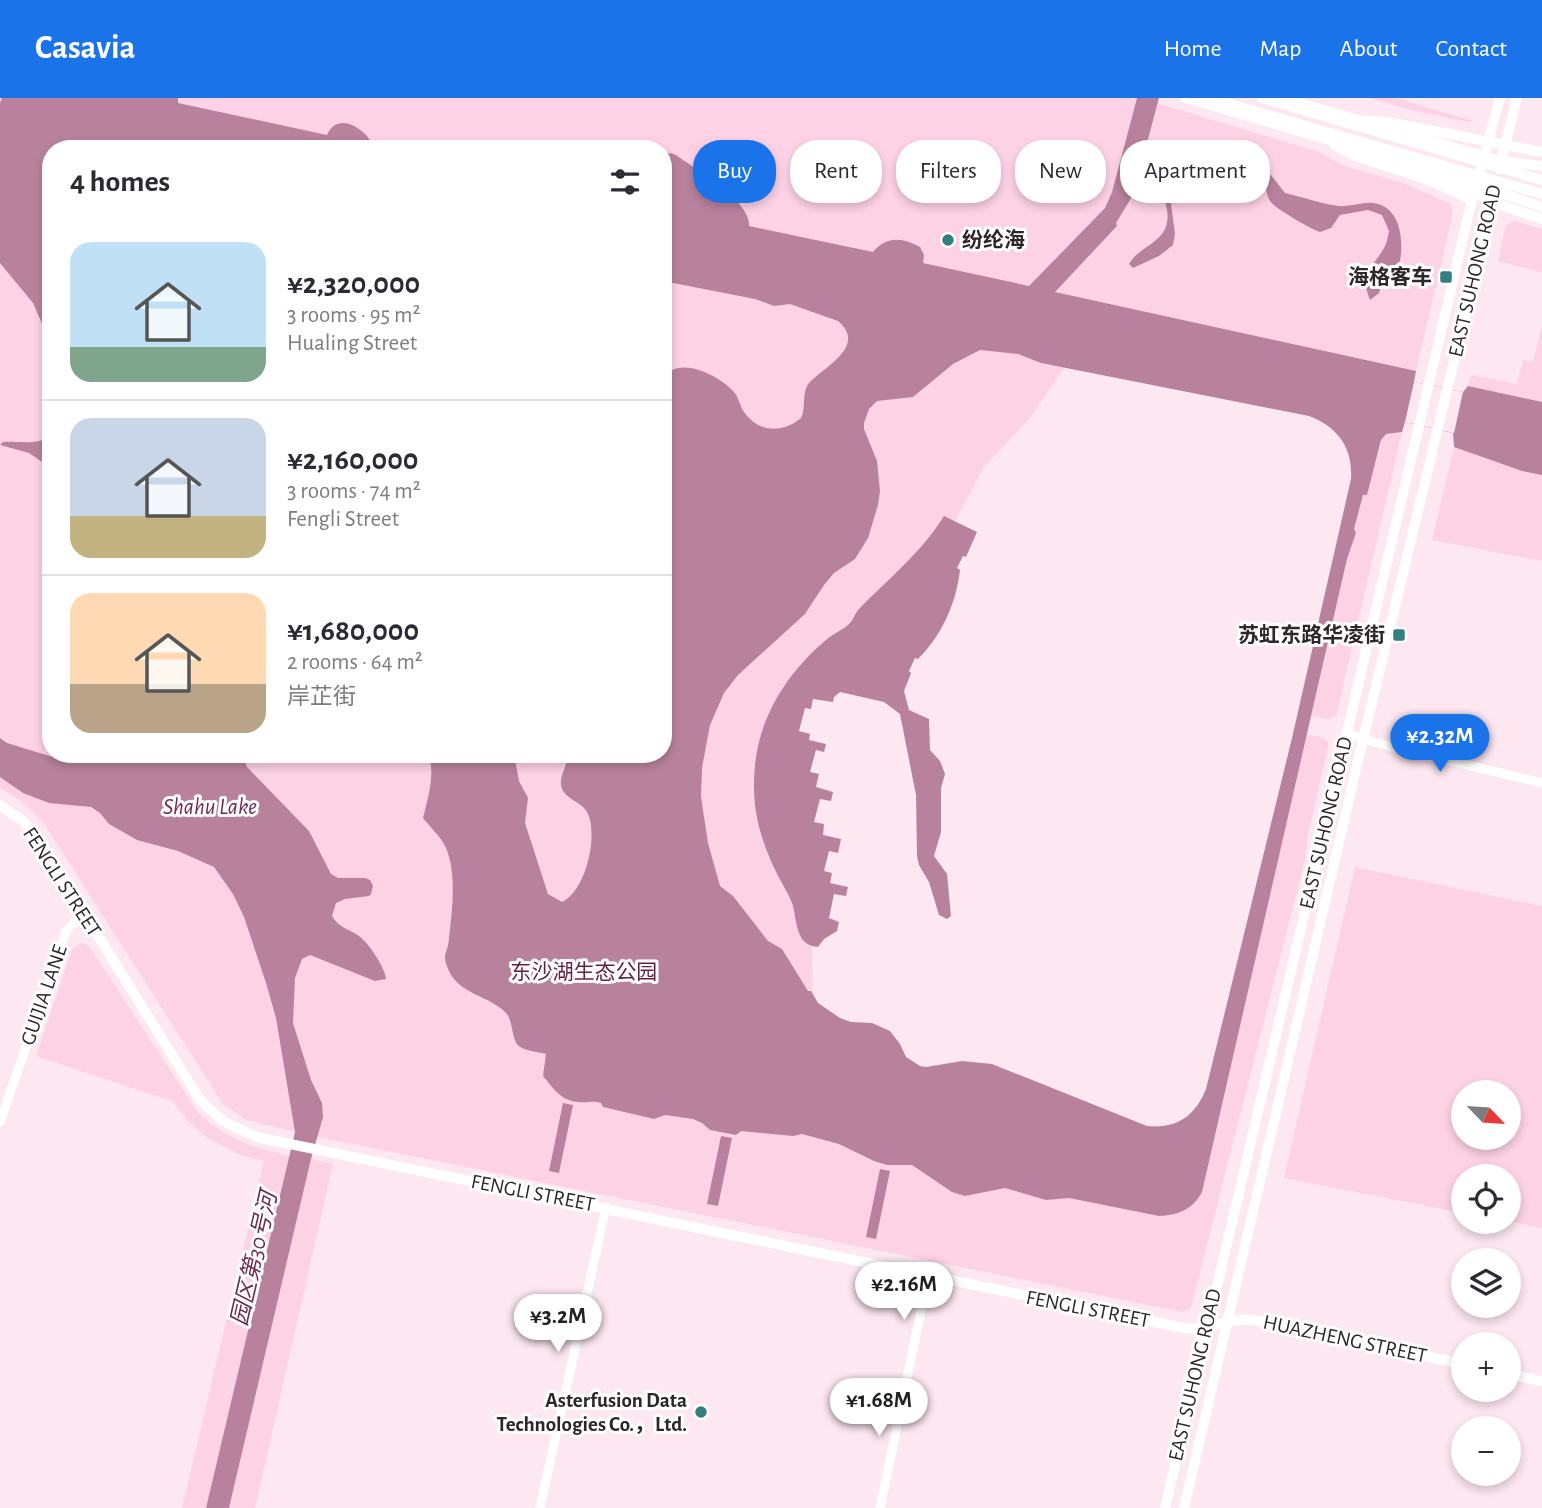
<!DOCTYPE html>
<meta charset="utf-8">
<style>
body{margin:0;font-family:"Alegreya Sans","Noto Sans SC",sans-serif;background:#f7f7f7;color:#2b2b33;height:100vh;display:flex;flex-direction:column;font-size:26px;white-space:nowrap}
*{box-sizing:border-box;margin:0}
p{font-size:23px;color:#7c7c81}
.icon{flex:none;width:38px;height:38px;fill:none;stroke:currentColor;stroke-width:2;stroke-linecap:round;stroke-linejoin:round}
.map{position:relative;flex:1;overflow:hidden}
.side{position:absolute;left:42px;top:42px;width:630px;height:623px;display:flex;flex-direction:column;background:#fff;border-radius:28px;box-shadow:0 4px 10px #0003}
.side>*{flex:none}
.top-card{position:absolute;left:693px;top:42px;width:665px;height:63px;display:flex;gap:14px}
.needle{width:46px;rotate:115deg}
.tools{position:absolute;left:1451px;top:982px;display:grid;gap:14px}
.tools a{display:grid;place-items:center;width:70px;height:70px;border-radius:50%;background:#fff;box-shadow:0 4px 10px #0003;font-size:35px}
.price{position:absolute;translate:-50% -60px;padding:0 16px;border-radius:24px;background:#fff;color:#222;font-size:23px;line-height:46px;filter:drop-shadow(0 2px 4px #0008)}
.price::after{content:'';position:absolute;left:50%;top:42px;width:21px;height:16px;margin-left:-10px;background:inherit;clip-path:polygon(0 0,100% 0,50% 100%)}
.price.active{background:#1a73e8;color:#fff}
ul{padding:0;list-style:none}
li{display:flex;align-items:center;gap:21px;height:175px;padding:0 28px}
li+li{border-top:2px solid #e1e1e2}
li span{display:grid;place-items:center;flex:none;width:196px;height:140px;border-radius:21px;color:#555}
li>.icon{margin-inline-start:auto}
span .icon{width:84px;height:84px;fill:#fffc;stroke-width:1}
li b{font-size:30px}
h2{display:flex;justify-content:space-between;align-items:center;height:84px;padding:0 28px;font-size:30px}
.tag{padding:0 24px;border-radius:28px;background:#fff;box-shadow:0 4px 10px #0003;font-size:24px;line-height:63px}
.tag.active{background:#1a73e8;color:#fff}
header{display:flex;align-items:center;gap:42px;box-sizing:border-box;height:98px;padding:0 35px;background:#1a73e8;color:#fff}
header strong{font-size:33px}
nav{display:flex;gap:38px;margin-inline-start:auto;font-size:24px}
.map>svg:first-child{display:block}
</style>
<header>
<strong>Casavia</strong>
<nav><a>Home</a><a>Map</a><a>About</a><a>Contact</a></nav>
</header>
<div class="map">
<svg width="1542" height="1410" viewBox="0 0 1542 1410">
<rect width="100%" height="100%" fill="#fde7f1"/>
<path fill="#fdd2e5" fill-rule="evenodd" d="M0 0H1137L1112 94 1105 110 1029 188 1064 270 1030 320 984 369 955 423 944 419C921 455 887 481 858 513 855 516 852 522 849 526 843 532 834 535 827 541 786 575 760 619 754 672 751 710 760 746 779 779 784 790 792 801 794 813 798 831 796 837 812 849L813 896 818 905 1069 1100 1159 1118C1183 1116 1187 1110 1202 1094L1306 636 1323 640 1328 644V650L1308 736 1305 762 1191 1210 1183 1214 318 1039 246 1022 223 1006 47 730C34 713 19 700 0 690ZM51 51H663V656H51Z
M1370 0H1396L1473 23 1469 24 1415 13Z
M1157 5 1319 54 1345 68 1405 86 1451 106 1453 115 1416 273 1054 194 1117 128 1115 125 1133 97Z
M1514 123 1542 131V174L1498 163 1505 131 1507 126Z
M1542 227V304L1468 288 1471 277 1517 286 1523 262 1533 264Z
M1402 334 1337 614 1336 618 1329 621 1311 618 1347 461 1356 435 1354 432 1363 397H1367L1383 338 1386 336Z
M1454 349 1522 373 1542 377V463L1432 442Z
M1355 769 1542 808V1130L1509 1123 1508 1078H1463V1115L1284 1080ZM1508 994V1040H1463V994Z
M81 845 89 848 197 1013C224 1041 253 1049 290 1058L206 1410H182L264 1063 240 1057 207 1040 188 1023 172 1003 36 958 72 851Z
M311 1061 333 1066 255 1410H229Z"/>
<path fill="#b9829c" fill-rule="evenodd" d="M2 0H178V5L327 37C336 15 360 27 370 42V47L389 51H51V246L33 205 0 165V5Z
M1137 0H1159L1133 97 1116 125 1117 128 1055 194 1416 273 1414 284 1463 294 1468 288 1542 304V377L1522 373 1454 349 1453 335 1405 324 1402 334 1386 336 1381 342 1367 397H1363L1354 431 1356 435 1347 461 1202 1094C1193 1111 1179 1117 1159 1118L1069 1100 1046 1102 1005 1090 965 1098 952 1094 912 1067H887L874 1063 839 1046 802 1036 793 1038 741 1033 736 1037 710 1032 702 1025 693 1021 665 1017 654 1021 603 1009 601 1005C593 1002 587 1005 579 1004 561 1003 554 991 543 978L546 956C538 954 527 953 520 949 511 943 514 924 506 915 490 898 462 897 450 875 440 855 448 857 449 840 452 814 457 776 446 750 441 739 431 730 423 720 428 699 435 678 429 656H514L519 683 528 700 525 725 548 796 562 804C586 793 599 736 587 714 581 703 563 701 561 687 560 679 564 673 566 666L559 656H663V267L671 273C688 262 722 280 734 294 739 300 740 308 744 314 758 334 782 336 801 320 806 310 802 298 807 288 817 272 870 250 838 223L790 206 774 208 755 201 663 183V110L666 105 663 98V57L671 55 676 57C694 70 752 104 749 128L873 154C886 138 903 139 920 149L924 157 923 165 1029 188 1105 110 1112 94ZM980 252 1018 256 1041 265 1309 318C1338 329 1353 350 1351 381L1292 640 1206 991C1195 1018 1177 1031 1147 1028L992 966 962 963 926 969 920 968 906 959 900 946 890 933 872 925 851 924 840 920 818 905 811 893H808L782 851 768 843 733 798 720 788 708 745 701 699 702 670 710 627 724 595 738 577 805 516 824 487 834 475 855 461 868 440 878 407 880 393 877 363 864 331V325L869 311 877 303 913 299 953 266Z
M1192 47C1246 47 1253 53 1285 95 1303 99 1321 106 1339 108 1350 109 1362 104 1373 105 1400 108 1404 141 1400 163L1385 175 1379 195 1370 202C1359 174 1372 171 1384 150 1387 145 1388 138 1389 133L1382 117 1368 112 1340 117 1331 130 1320 134C1311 131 1274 110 1270 103 1264 94 1268 84 1262 76 1248 54 1215 53 1191 52Z
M1180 48 1182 52 1167 75 1175 136 1173 147 1159 158 1133 170 1129 166C1137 151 1158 146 1165 131 1179 97 1131 80 1180 48Z
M51 336V370L29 355 0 347 3 344C17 343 42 348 51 336Z
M944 418 977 434 966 459 963 458 957 470 960 472C956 506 942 537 918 561L915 560 909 573 911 575 904 593 909 612 929 621 930 652 940 663 945 676 941 690V734L934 758 947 776 951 818 947 821 939 817 929 784 919 767 917 758 916 697 900 616 884 604 840 594 834 599 833 604 813 601 811 611 805 610 799 633 810 636 809 642 826 646 824 654 816 652 810 674 819 676 816 689 833 694 831 703 820 701 814 724 824 726 823 737 841 741 838 755 829 753 824 773 832 775 830 785 848 789 846 798 834 796 829 820 839 824 837 833 824 841 818 849C798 848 797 828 794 813 793 805 788 796 784 789 762 749 750 713 755 667 760 616 789 573 827 541 834 535 843 532 849 526 853 522 855 516 858 512 888 481 921 455 944 418Z
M0 640 7 645 56 660 65 656H109L122 662 134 656H242L247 669 309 733 331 776 338 780H365L370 782 373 788 371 796 369 798 345 801 336 805 332 818C339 830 349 831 359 838 368 844 386 871 386 881L375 883 310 857 302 861 295 880 293 925 311 982 322 1005 323 1019 311 1061 229 1410H206L295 1034 276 920 266 885 244 819 233 796 214 769 178 753 137 742 109 726 100 715 91 709 49 705 23 695 0 679Z
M563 1005 573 1007 559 1075 549 1073Z
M721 1038 732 1040 718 1108 707 1106Z
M880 1071 890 1073 876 1141 866 1139Z"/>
<path fill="#fde7f1" d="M1414 284 1463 294 1454 335 1405 324Z"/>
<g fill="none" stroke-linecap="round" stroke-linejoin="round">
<path stroke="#fff" stroke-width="9" d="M1347 636 1388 648 1542 685
M0 1024 67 831 84 816
M540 1410 606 1109
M880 1410 928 1179"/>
<path stroke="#fff" stroke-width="10" d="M1186 0 1371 54
M1282 0 1501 63
M1334 47 1352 57 1426 81 1472 102
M1425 70 1495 90
M1499 71 1517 0
M0 707 23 723 41 746 200 1002 223 1023 256 1039 1184 1230C1208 1233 1230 1219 1254 1222L1463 1266
M1508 1276 1542 1283
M1165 1410 1471 106 1500 0
M1184 1410 1357 667 1494 96"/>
<path stroke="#fff" stroke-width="10" d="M1209 0 1542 96
M1262 0 1542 82
M1355 22 1387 24 1542 54
M1363 51 1419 71 1504 108 1542 121
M1501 63 1542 68
M1495 90 1507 97 1542 109"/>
</g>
<g fill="#357e81" stroke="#fff" stroke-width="2.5">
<circle cx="948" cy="142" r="7"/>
<rect x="1439" y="172" width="14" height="14" rx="3.5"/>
<rect x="1392" y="530" width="14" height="14" rx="3.5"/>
<circle cx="701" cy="1314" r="7"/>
</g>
<g text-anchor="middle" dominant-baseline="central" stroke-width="6" stroke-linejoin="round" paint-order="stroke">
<g font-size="21" font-weight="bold" fill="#2f262a" stroke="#fff" text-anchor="end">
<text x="962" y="142" text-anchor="start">纷纶海</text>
<text x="1432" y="179">海格客车</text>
<text x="1385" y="537">苏虹东路华凌街</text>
<text x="687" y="1302">Asterfusion Data<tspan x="687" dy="24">Technologies Co.，Ltd.</tspan></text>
</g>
<g font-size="21" fill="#2f262a" stroke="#fff">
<text transform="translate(1475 173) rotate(-77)">EAST SUHONG ROAD</text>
<text transform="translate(1326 725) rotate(-77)">EAST SUHONG ROAD</text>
<text transform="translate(62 784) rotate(57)">FENGLI STREET</text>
<text transform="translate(44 897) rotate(-71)">GUIJIA LANE</text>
<text transform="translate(533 1095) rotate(11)">FENGLI STREET</text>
<text transform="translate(1088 1211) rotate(11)">FENGLI STREET</text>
<text transform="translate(1345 1241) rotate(12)">HUAZHENG STREET</text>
<text transform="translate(1195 1277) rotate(-77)">EAST SUHONG ROAD</text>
</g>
<g font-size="21" fill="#621f45" stroke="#fff">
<text x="584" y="874">东沙湖生态公园</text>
</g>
<g font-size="23" font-style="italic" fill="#6f2a50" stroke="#fff">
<text x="210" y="709">Shahu Lake</text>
<text transform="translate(255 1161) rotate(-77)">园区第30号河</text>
</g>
</g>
</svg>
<div class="tools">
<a><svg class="needle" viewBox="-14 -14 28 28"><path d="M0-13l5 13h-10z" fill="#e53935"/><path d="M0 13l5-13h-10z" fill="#7c7c81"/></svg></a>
<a><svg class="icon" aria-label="locate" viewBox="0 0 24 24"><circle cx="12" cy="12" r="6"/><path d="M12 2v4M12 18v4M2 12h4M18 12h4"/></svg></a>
<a><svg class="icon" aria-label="layers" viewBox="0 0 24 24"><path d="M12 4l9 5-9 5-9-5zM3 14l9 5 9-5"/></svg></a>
<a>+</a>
<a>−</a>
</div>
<b class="price active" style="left:1440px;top:676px">¥2.32M</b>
<b class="price" style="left:904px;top:1224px">¥2.16M</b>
<b class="price" style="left:558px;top:1256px">¥3.2M</b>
<b class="price" style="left:879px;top:1340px">¥1.68M</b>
<div class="top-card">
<a class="tag active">Buy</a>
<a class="tag">Rent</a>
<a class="tag">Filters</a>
<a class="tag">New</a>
<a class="tag">Apartment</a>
</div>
<section class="side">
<h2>4 homes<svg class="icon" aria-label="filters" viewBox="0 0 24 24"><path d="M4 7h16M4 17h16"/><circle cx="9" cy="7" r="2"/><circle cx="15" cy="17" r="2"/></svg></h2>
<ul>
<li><span style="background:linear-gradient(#bfe0f5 75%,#7fa58c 0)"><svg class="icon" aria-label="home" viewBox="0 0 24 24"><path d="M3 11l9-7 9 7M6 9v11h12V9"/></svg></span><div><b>¥2,320,000</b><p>3 rooms · 95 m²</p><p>Hualing Street</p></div></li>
<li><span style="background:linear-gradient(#c9d6e8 70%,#c2b280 0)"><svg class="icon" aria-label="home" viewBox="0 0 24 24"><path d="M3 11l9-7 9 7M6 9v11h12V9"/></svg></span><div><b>¥2,160,000</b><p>3 rooms · 74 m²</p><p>Fengli Street</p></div></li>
<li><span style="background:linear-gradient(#ffd9b3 65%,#b9a48a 0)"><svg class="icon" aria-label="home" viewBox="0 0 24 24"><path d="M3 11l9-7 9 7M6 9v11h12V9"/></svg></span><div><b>¥1,680,000</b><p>2 rooms · 64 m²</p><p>岸芷街</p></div></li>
</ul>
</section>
</div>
